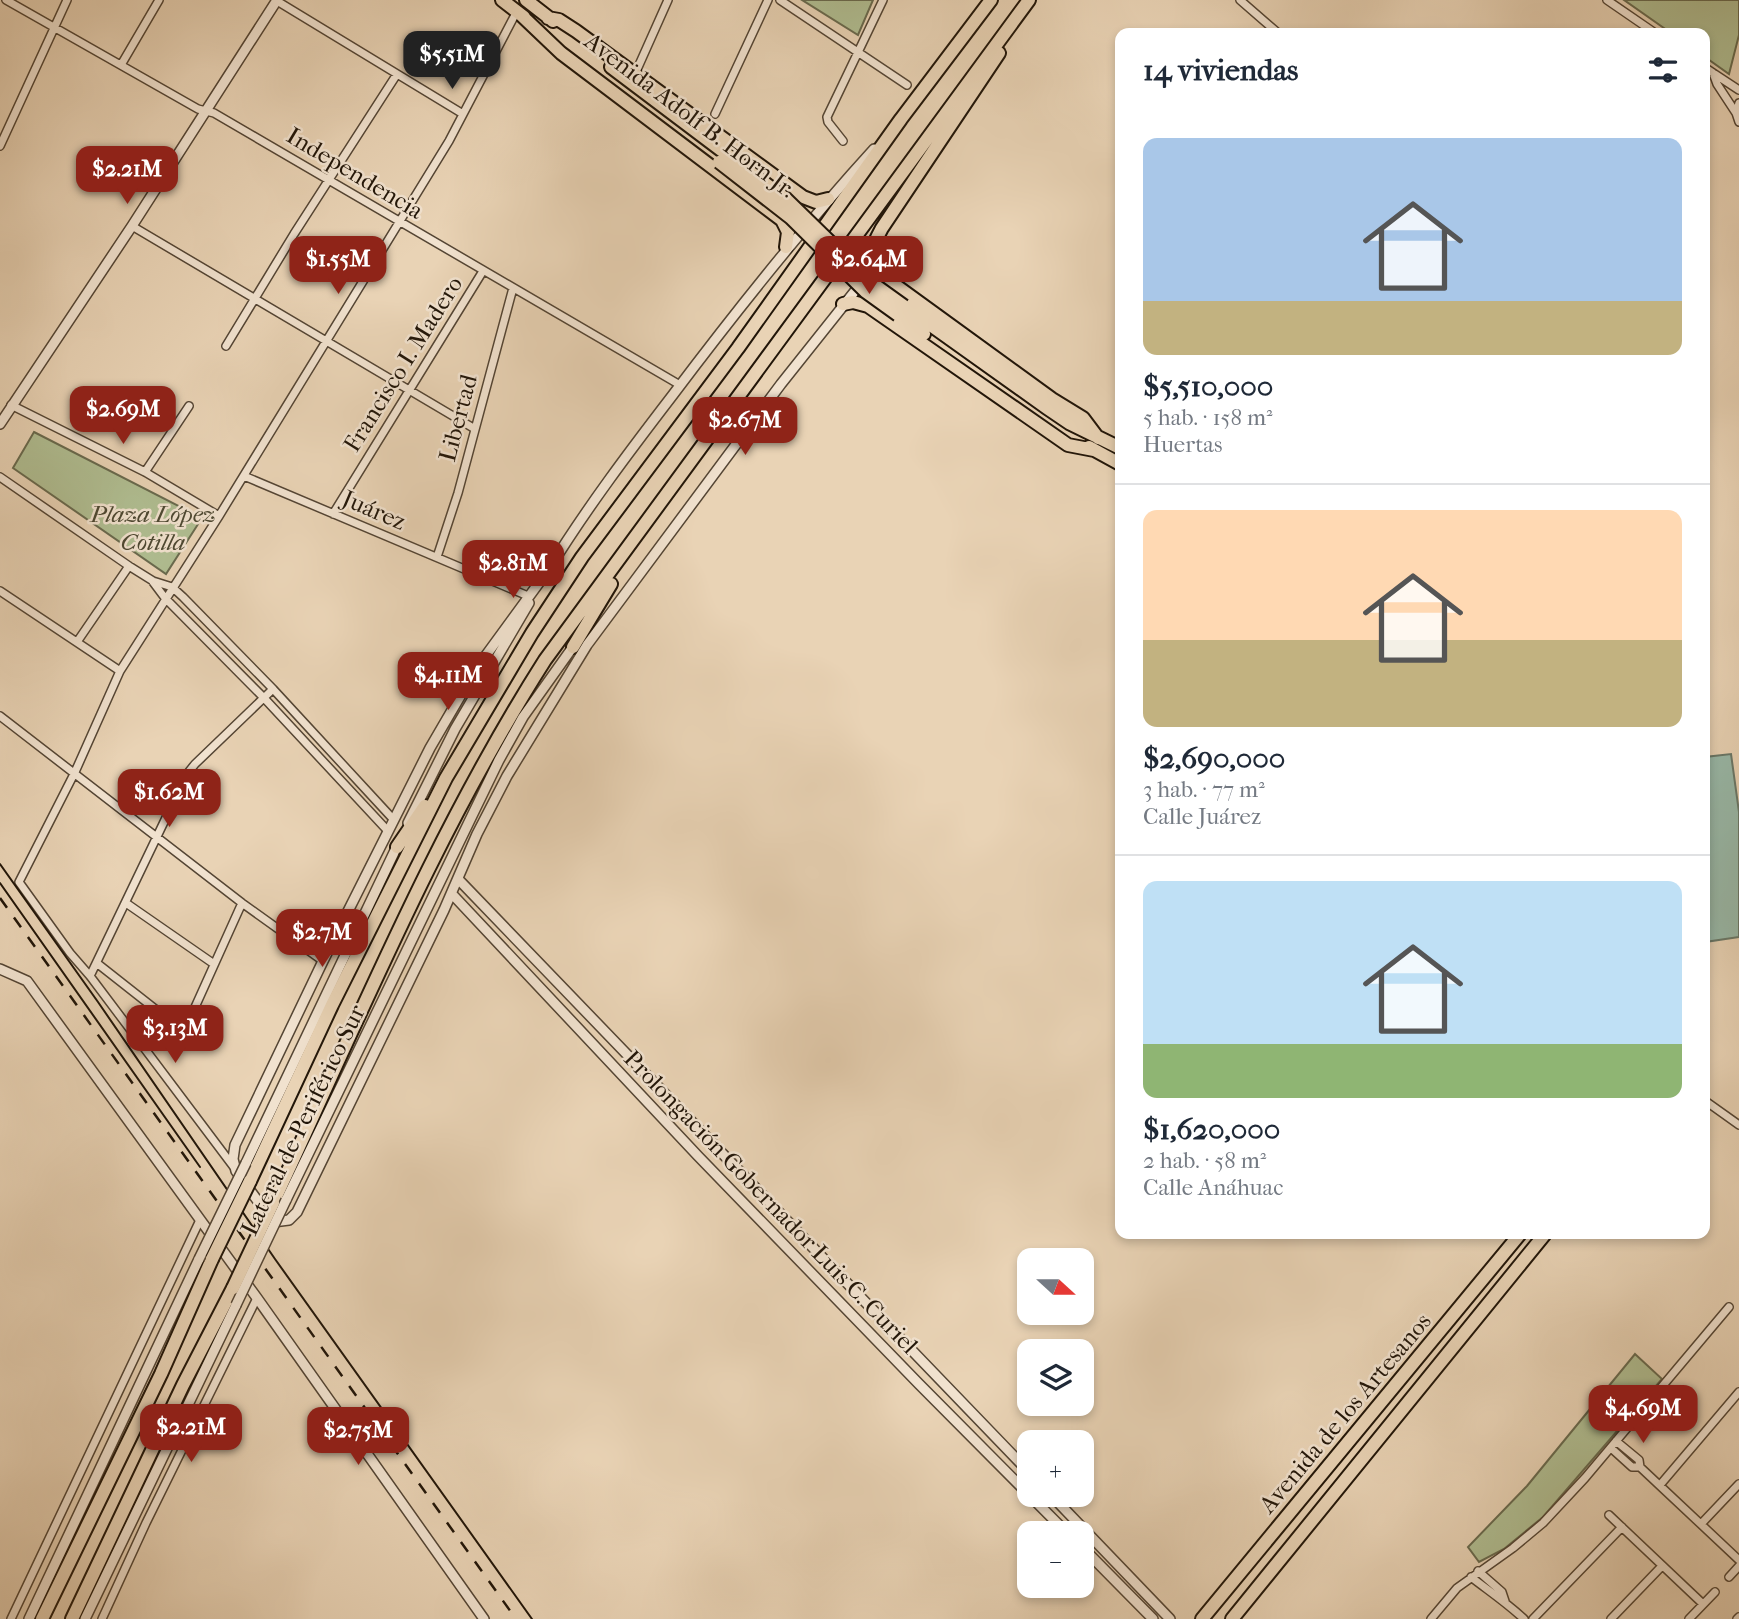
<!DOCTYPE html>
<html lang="es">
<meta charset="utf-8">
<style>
body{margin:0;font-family:"IM FELL French Canon",serif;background:#f6f6f7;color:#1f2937;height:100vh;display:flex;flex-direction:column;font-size:26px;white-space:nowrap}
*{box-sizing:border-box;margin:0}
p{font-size:23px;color:#747a83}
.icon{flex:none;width:38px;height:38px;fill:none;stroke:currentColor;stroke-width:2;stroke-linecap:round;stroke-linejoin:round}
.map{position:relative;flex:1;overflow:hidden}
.drawer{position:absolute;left:1115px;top:28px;width:595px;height:1211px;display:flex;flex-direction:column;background:#fff;border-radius:14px;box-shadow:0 4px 10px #0003}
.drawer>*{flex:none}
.needle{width:46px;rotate:111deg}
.controls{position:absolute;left:1017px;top:1248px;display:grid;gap:14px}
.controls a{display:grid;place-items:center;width:77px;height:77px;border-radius:14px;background:#fff;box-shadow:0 4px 10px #0003;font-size:35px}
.price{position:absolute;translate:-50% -60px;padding:0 16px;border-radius:14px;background:#8f2418;color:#fff;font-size:23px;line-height:46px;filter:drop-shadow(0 2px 4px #0008)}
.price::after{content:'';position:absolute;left:50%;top:42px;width:21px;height:16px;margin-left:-10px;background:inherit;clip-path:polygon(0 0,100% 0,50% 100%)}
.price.selected{background:#222;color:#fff}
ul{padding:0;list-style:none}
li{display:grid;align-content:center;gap:14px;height:371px;padding:0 28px}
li+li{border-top:2px solid #e0e1e3}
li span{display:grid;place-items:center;height:217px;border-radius:14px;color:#555}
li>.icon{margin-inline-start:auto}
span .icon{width:126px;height:126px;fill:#fffc;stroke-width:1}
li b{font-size:30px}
h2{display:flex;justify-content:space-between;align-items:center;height:84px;padding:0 28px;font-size:30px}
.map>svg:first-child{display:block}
</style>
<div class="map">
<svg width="1739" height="1619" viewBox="0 0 1739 1619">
<rect width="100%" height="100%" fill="#e9d3b5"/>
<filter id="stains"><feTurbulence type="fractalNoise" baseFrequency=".00286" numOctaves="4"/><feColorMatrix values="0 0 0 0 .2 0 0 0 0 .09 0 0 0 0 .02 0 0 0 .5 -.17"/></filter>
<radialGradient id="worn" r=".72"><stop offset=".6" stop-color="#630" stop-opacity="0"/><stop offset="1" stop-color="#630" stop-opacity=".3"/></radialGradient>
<path fill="#b0be92" stroke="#696a4e" stroke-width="2" d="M802 0H873L858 35Z
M1624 0H1739V35L1729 74 1705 57 1704 33H1671Z
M34 432 202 518 166 574 13 468Z
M1635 1354 1662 1379 1543 1517 1504 1549 1479 1562 1468 1547 1527 1486Z"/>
<path fill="#98b9a9" stroke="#697869" stroke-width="2" d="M1731 754 1739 812V937L1705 942V757Z"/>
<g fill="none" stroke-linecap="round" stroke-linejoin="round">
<g stroke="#544534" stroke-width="10">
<path id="minor" d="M6 0 198 109 214 113 680 385
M780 0 907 85
M1240 0 1278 33
M1607 0 1655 33
M277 1 463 114
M121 65 159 0
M1704 67 1739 90
M1713 73 1717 84 1736 113
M635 74 668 0
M1739 103 1736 113 1739 122
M715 114 768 0
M843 141 828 122 827 117 883 0
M0 146 67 0
M132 226 475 429
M226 346 294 234 397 74
M11 405 145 472 219 516
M145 472 189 406
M244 476 528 596
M0 477 129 566 153 581 172 587 183 597 273 689 393 819
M333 514 483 271
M437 557 458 493 513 288
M153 582 165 598 264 698 387 830
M0 591 120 671
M77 642 129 566
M0 716 242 903 323 961
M126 903 214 964
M98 964 178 1027 184 1028 187 1025 242 903
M90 976 187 774 195 764 273 689
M1704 1100 1739 1125
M233 1166 90 976 70 953 19 882 75 772 120 671 219 516 449 141 517 11
M1616 1441 1639 1460 1640 1467 1739 1560
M1611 1448 1632 1467H1640
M1660 1485 1739 1392
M1609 1515 1703 1604
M1701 1524 1739 1484
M1478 1571 1502 1592 1505 1601
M1471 1577C1489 1591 1507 1603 1524 1619
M1729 1577 1739 1566
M11 1619 200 1220
M102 1619 146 1523 257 1298
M1431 1619 1457 1588 1513 1548 1543 1523 1585 1478 1729 1307
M1533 1619 1622 1527
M1611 1619 1662 1566
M1689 1619 1715 1592
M1737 1619 1739 1617"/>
</g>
<g stroke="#544534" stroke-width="12">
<path id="tertiary" d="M0 424 132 226 277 0
M552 565 476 669 430 748 323 961 235 1145 233 1159 236 1171 273 1222 289 1220 297 1212 444 910 477 834 507 776 587 645 781 384 863 281
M549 569C586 509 629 452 672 396 736 311 802 228 874 149
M408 823 455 729 529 603
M459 880 1029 1472
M452 894 698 1156 919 1384 1067 1533
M0 969 27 981 257 1298 484 1619
M246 1163 399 842
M286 1200 499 760 523 717 575 644
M1050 1494 1170 1619
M1082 1547 1153 1619
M29 1619 199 1259
M85 1619 236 1305"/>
</g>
<g stroke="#221609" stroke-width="16">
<path id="primary" d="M502 0 524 17
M526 0 553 21
M519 13 561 53 782 220 788 232 786 247
M548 18 559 20 576 31 803 197 816 202 828 199
M611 67 725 153
M873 269 1052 399 1083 418 1098 438
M843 304 853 302 868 306 1068 445 1094 450
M904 306 1047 408 1069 423 1120 448
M898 315 924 334
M1089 447 1120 464
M1202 1619 1520 1234
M1232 1619 1545 1234"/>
</g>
<g stroke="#221609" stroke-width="16">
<path id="trunk" d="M873 269C868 253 874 243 882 228L999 53
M573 647 611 584
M397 847 425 806
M250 1181 332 1005 446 778 532 633 582 557 738 348 901 119 991 0
M273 1203C359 1019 436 831 545 660L1029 0
M42 1619 161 1374 212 1259
M72 1619 183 1385 233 1288"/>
</g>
<use href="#minor" stroke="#f1e2cf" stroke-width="7"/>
<use href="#tertiary" stroke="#f1e2cf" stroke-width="9"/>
<use href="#primary" stroke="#e9d3b5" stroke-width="12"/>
<use href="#trunk" stroke="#e9d3b5" stroke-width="12"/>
<path stroke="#221609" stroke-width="2" d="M0 864 98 1002 275 1259 532 1619
M0 883 200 1167"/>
<path stroke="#221609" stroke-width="2.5" stroke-dasharray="12 12" stroke-linecap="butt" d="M0 898 516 1619"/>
<g stroke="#544534" stroke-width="12" stroke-linecap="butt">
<path id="tertiary-bridge" d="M199 1259 246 1163
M236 1305 286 1200"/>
</g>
<g stroke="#221609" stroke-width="16" stroke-linecap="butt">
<path id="primary-bridge" d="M725 153 786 199 872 283 904 306
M719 162 791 218 866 292 898 315"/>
</g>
<g stroke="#221609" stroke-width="16" stroke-linecap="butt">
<path id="trunk-bridge" d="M212 1259 250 1181
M233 1288 273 1203"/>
</g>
<use href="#tertiary-bridge" stroke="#f1e2cf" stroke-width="9"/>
<use href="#primary-bridge" stroke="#e9d3b5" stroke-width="12"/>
<use href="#trunk-bridge" stroke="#e9d3b5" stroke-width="12"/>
</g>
<g text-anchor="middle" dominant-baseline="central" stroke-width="5" stroke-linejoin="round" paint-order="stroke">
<g font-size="24" fill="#221609" stroke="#f1e2cf">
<text transform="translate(690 115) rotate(37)">Avenida Adolf B. Horn Jr.</text>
<text transform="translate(355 173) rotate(31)">Independencia</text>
<text transform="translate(403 364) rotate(-58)">Francisco I. Madero</text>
<text transform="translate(458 418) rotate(-75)">Libertad</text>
<text transform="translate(374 510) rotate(23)">Juárez</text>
<text transform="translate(303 1120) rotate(-64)">Lateral de Periférico Sur</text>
<text transform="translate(771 1202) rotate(46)">Prolongación Gobernador Luis C. Curiel</text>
<text transform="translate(1345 1413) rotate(-50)">Avenida de los Artesanos</text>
</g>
<g font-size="24" font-style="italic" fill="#4d4832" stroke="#f1e2cf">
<text x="153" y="514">Plaza López<tspan x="153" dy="28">Cotilla</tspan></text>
</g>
</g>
<rect width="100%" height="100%" filter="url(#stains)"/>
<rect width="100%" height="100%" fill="url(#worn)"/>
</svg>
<div class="controls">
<a><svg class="needle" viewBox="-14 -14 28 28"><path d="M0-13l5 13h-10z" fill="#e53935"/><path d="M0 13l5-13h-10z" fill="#747a83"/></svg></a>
<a><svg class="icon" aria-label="layers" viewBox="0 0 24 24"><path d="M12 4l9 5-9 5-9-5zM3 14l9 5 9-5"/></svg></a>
<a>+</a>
<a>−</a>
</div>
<b class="price selected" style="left:452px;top:91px">$5.51M</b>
<b class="price" style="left:127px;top:206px">$2.21M</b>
<b class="price" style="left:338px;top:296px">$1.55M</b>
<b class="price" style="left:869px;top:296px">$2.64M</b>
<b class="price" style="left:123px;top:446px">$2.69M</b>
<b class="price" style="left:745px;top:457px">$2.67M</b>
<b class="price" style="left:513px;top:600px">$2.81M</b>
<b class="price" style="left:448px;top:712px">$4.11M</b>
<b class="price" style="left:169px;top:829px">$1.62M</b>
<b class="price" style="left:322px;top:969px">$2.7M</b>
<b class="price" style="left:175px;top:1065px">$3.13M</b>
<b class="price" style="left:1643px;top:1445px">$4.69M</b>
<b class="price" style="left:191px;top:1464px">$2.21M</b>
<b class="price" style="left:358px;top:1467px">$2.75M</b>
<section class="drawer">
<h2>14 viviendas<svg class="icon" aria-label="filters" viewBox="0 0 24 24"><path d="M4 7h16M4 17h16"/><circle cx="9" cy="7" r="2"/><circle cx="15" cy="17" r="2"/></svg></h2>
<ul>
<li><span style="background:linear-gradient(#a9c7e8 75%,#c2b280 0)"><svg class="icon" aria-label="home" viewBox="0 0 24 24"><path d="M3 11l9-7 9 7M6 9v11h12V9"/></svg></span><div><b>$5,510,000</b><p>5 hab. · 158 m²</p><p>Huertas</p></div></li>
<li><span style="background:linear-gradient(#ffd9b3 60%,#c2b280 0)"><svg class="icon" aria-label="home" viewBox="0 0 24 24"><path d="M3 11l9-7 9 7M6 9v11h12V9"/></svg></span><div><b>$2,690,000</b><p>3 hab. · 77 m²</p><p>Calle Juárez</p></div></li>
<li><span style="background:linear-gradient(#bfe0f5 75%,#8fb573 0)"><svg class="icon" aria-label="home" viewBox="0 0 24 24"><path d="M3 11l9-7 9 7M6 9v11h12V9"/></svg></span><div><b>$1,620,000</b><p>2 hab. · 58 m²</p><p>Calle Anáhuac</p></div></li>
</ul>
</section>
</div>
